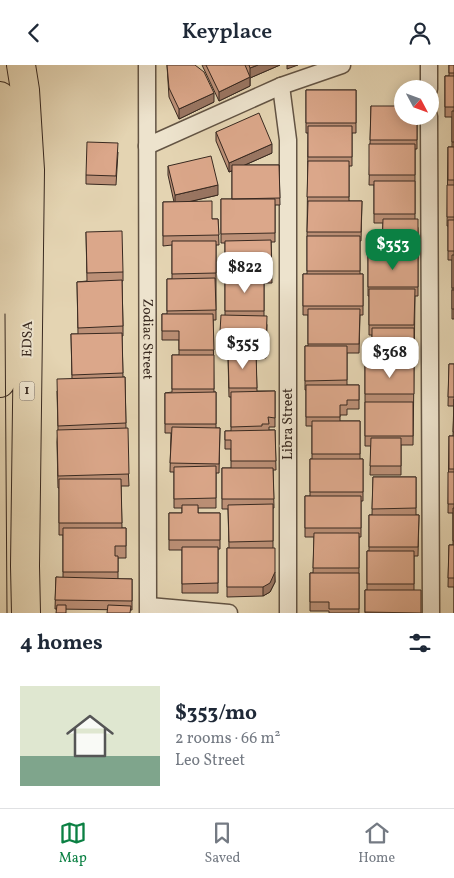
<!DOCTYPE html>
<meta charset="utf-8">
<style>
body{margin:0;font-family:Vollkorn,serif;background:#f6f6f7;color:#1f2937;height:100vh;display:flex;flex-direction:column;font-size:19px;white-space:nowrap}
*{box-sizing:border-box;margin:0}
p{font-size:16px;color:#747a83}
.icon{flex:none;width:28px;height:28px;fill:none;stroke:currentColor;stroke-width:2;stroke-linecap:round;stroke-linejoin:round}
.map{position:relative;height:548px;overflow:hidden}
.drawer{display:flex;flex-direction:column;background:#fff;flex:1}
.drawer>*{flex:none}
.needle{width:32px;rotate:131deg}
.controls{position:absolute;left:394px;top:15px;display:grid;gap:10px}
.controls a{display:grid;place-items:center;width:45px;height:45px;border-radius:50%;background:#fff;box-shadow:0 2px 12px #0003;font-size:25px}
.price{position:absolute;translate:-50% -42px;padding:0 11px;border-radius:10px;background:#fff;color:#222;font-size:16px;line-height:32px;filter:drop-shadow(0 1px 2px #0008)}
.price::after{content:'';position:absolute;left:50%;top:30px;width:15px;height:11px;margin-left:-8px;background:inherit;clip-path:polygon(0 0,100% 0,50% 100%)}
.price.selected{background:#0b8043;color:#fff}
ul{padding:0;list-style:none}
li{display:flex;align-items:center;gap:15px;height:125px;padding:0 20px}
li+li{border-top:1px solid #e0e1e3}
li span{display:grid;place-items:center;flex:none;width:140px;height:100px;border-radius:0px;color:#555}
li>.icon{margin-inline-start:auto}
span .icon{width:60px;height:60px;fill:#fffc;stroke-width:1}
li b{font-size:21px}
h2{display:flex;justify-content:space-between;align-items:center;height:60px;padding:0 20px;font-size:21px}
header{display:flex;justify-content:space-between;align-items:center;height:65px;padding:0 20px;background:#fff;font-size:22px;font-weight:600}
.menu{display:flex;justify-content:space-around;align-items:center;height:70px;border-top:1px solid #e0e1e3;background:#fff;font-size:14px;color:#747a83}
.menu a{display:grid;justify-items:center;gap:2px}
.menu .selected{color:#0b8043}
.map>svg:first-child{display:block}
</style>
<header><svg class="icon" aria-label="back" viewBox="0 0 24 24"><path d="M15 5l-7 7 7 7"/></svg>Keyplace<svg class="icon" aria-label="person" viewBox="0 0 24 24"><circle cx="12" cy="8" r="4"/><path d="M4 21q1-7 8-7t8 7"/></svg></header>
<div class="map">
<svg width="454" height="548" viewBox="0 0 454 548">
<rect width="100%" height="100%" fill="#e4d4b2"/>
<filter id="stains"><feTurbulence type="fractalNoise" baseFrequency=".004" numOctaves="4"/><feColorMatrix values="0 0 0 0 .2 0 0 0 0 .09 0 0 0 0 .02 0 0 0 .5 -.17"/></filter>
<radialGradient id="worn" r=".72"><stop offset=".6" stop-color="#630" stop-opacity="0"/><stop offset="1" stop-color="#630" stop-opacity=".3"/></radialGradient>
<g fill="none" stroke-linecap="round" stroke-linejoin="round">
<g stroke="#635444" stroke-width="19">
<g id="minor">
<path id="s1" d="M147 0 148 548"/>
<path d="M429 0V24"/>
<path d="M281 21 288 75V548"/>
<path d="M429 51 431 548"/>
<path d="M147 81 281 21 342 0"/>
<path d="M149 541 229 548"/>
</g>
</g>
<g stroke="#382920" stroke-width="30">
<path id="trunk" d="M21 0 25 25 30 105 25 501 26 548
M0 31 2 45V249L0 318"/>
</g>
<use href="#minor" stroke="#ede3cd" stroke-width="16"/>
<use href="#trunk" stroke="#e4d4b2" stroke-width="28"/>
<path stroke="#382920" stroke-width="1" d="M5 249 7 548"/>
</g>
<path fill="#bc9077" stroke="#382920" d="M167 0 214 37 179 54 169 32Z
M202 0H280L250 13V21L219 36Z
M449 0H454V254H452V195H448V161H447L448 82H452V52H445V11H449Z
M306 25H356V68H352V101H349V136H362L361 176H360V209H363V250H360L359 288H347V320H359V344H347V350H340V356H360V394H363V436H361V472H359V548H329V546H310V508H313L314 472H305V431H310V394H312V361H306V325H305V281H308V250H303V209H307V171L308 68H306Z
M371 41 410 58H417V84H415V154L418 163V231H415L413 380H401V410H370L371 381H365V300H372V270H369V231H368V189H382L383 158H374V120H369Z
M216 67 272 88 245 100H279L280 140H275V177H271L272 218H264V251L267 260 266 293H256L257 326H275V362H269V365H275L276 405H273L274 443H273V483L275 517 270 527 263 531 227 532V483H229L228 444H222V403H231V384H225V366H231V332H229L228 292H219V283L225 250V178H221V134H232V106L229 107 216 76Z
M118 87 116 120 86 119V110Z
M168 101 218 130 188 137 212 154H218L219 180H216V255H213L214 327H216V363H220L219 408H216V443H198V448H220V484H218V528H182V485H169V448H182V443H174V407H170L171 368H165V328L172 327V290H179V275H162V249H167V214H172V180L163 181V137H174L168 110Z
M86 167 123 207V216H122L123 261V271H122L123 312H125L126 363 129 421H121L122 463H126V493H118V514H132V545L55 544 56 512 63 513V470H59V423H58L57 377 58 365 57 326 72 314 71 269H78L77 217 87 216Z
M449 299H454V548V522H448L449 480H453V448H448L449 371H453L454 341H448Z
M373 412H416V450H419L418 491H414V525L421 548H365V525H367V486H369V450H372Z"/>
<path fill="#997561" stroke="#382920" d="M258 0H280L250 13V21L219 36V27L250 12V3Z
M287 0H298L287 4Z
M214 28V37L179 54V44Z
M272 79V88L229 107V98Z
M218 120V130L175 140V130Z
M275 507V517L270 527 263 531V522Z"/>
<path fill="#dba78a" stroke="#382920" d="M167 0H195L204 7 214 28 179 44 169 23Z
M206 0H245L250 12 219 27Z
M249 0H258L250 3Z
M449 0H454V8H449Z
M445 11H454V42H445Z
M306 25H356V58H306Z
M371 41H402V51H410V58H417V75H370Z
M452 46H454V77H452Z
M259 48 272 79 229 98 216 67Z
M308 61H352V92H308Z
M87 77 118 78 116 111 86 110Z
M369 79H415V110H369Z
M448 82H454V115H448Z
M211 91 218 120 175 130 168 101Z
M308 96H349V132H307Z
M232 100H279L280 133 232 134Z
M374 116H415V149H374Z
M447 120H454V152H447Z
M221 134H275V168L221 169Z
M212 136V154H218L219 170 163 171V137Z
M308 136H362L361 167H307Z
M383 154H418V186H382Z
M448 155H454V186H448Z
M122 166 123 207 87 208 86 167Z
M307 171H360V206H307Z
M271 175 272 209H225V176Z
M172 176H216V208L172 209Z
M368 189H418V222H368Z
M452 190H454V223H452Z
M303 209H363V241H303Z
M225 212H264V246H225Z
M215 213 216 245 167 246V214Z
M122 215 123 261 78 263 77 217Z
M369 224H415L414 260H369Z
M452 225H454V244H452Z
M308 244H360L359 279H308Z
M162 249H213L214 285H179V266H162Z
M221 250 267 251 266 284 219 283Z
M372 263H414V296H372Z
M122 268 123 308 72 310 71 269Z
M305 281H347V315L305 316Z
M256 286 257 323H229L228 287Z
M172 290H214V324H172Z
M449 299H454V332H448Z
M365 300H414V329H365Z
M125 312 126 358 58 361 57 314Z
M306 320H359V335H347V340H340V352H306Z
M275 326V353L268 352 269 359H262V361L231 362V327Z
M216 327V359H165V328Z
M454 334V367H453Z
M365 337H413V371H365Z
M312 356H360V389H312Z
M172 362 220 363 219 399 170 398Z
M128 363 129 409 58 411 57 365Z
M275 365 276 396H231V375H225V366Z
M449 371H454V404H449Z
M371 373H401V401H370Z
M310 394H363V427H310Z
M216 401V433L174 434V402Z
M222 403H273L274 434H222Z
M448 407H454V439H448Z
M373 412H416V443L372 444Z
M59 414H121L122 458H59Z
M305 431H361V463H305Z
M273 439V476L229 477 228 440Z
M182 440H198V448H220V475H169V448H182Z
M453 443H454V476H453Z
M369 450H419L418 482H369Z
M63 463H126V481H115V491H118V507H63Z
M314 468H359V503H313Z
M449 480H454V513H448Z
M182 482H218V518L182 519Z
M227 483H275V507L270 518 263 522H227Z
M367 486H414V519H367Z
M310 508H359V544H329V537H310Z
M56 512 132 514V536L55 535Z
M365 525H421V548L365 547Z
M57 540H66V548H56Z
M108 540 131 541 130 548H107Z"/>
<g text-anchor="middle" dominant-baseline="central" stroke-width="4" stroke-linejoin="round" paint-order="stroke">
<rect fill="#ede3cd" stroke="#6e6154" stroke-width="1" x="19.5" y="316.5" width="15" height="19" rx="4"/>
<g font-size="12" font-weight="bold" fill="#382920">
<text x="27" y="326">1</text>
</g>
<g font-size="14" fill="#382920" stroke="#ede3cd">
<text transform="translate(28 274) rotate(-89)">EDSA</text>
<text stroke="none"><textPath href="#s1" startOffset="274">Zodiac Street</textPath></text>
<text transform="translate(288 359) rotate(-90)">Libra Street</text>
</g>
</g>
<rect width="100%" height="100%" filter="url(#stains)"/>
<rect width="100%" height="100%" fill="url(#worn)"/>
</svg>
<div class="controls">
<a><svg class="needle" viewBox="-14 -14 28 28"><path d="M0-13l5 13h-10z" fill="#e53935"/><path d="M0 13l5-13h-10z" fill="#747a83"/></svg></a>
</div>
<b class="price selected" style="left:393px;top:206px">$353</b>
<b class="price" style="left:245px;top:229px">$822</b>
<b class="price" style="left:243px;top:305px">$355</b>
<b class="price" style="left:390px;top:314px">$368</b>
</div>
<section class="drawer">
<h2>4 homes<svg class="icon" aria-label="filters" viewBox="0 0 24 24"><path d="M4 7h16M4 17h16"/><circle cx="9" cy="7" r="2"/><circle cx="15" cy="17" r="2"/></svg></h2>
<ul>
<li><span style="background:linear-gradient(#dfe7d0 70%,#7fa58c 0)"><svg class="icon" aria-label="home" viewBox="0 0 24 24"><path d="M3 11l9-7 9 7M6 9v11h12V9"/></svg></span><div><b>$353/mo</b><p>2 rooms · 66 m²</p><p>Leo Street</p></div></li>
</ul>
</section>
<nav class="menu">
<a class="selected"><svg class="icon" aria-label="map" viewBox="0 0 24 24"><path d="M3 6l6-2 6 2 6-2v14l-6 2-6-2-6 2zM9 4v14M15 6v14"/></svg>Map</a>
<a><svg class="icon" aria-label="saved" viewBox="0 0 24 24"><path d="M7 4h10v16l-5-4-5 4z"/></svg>Saved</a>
<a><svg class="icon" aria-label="home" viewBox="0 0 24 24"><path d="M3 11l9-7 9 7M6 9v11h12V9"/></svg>Home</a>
</nav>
